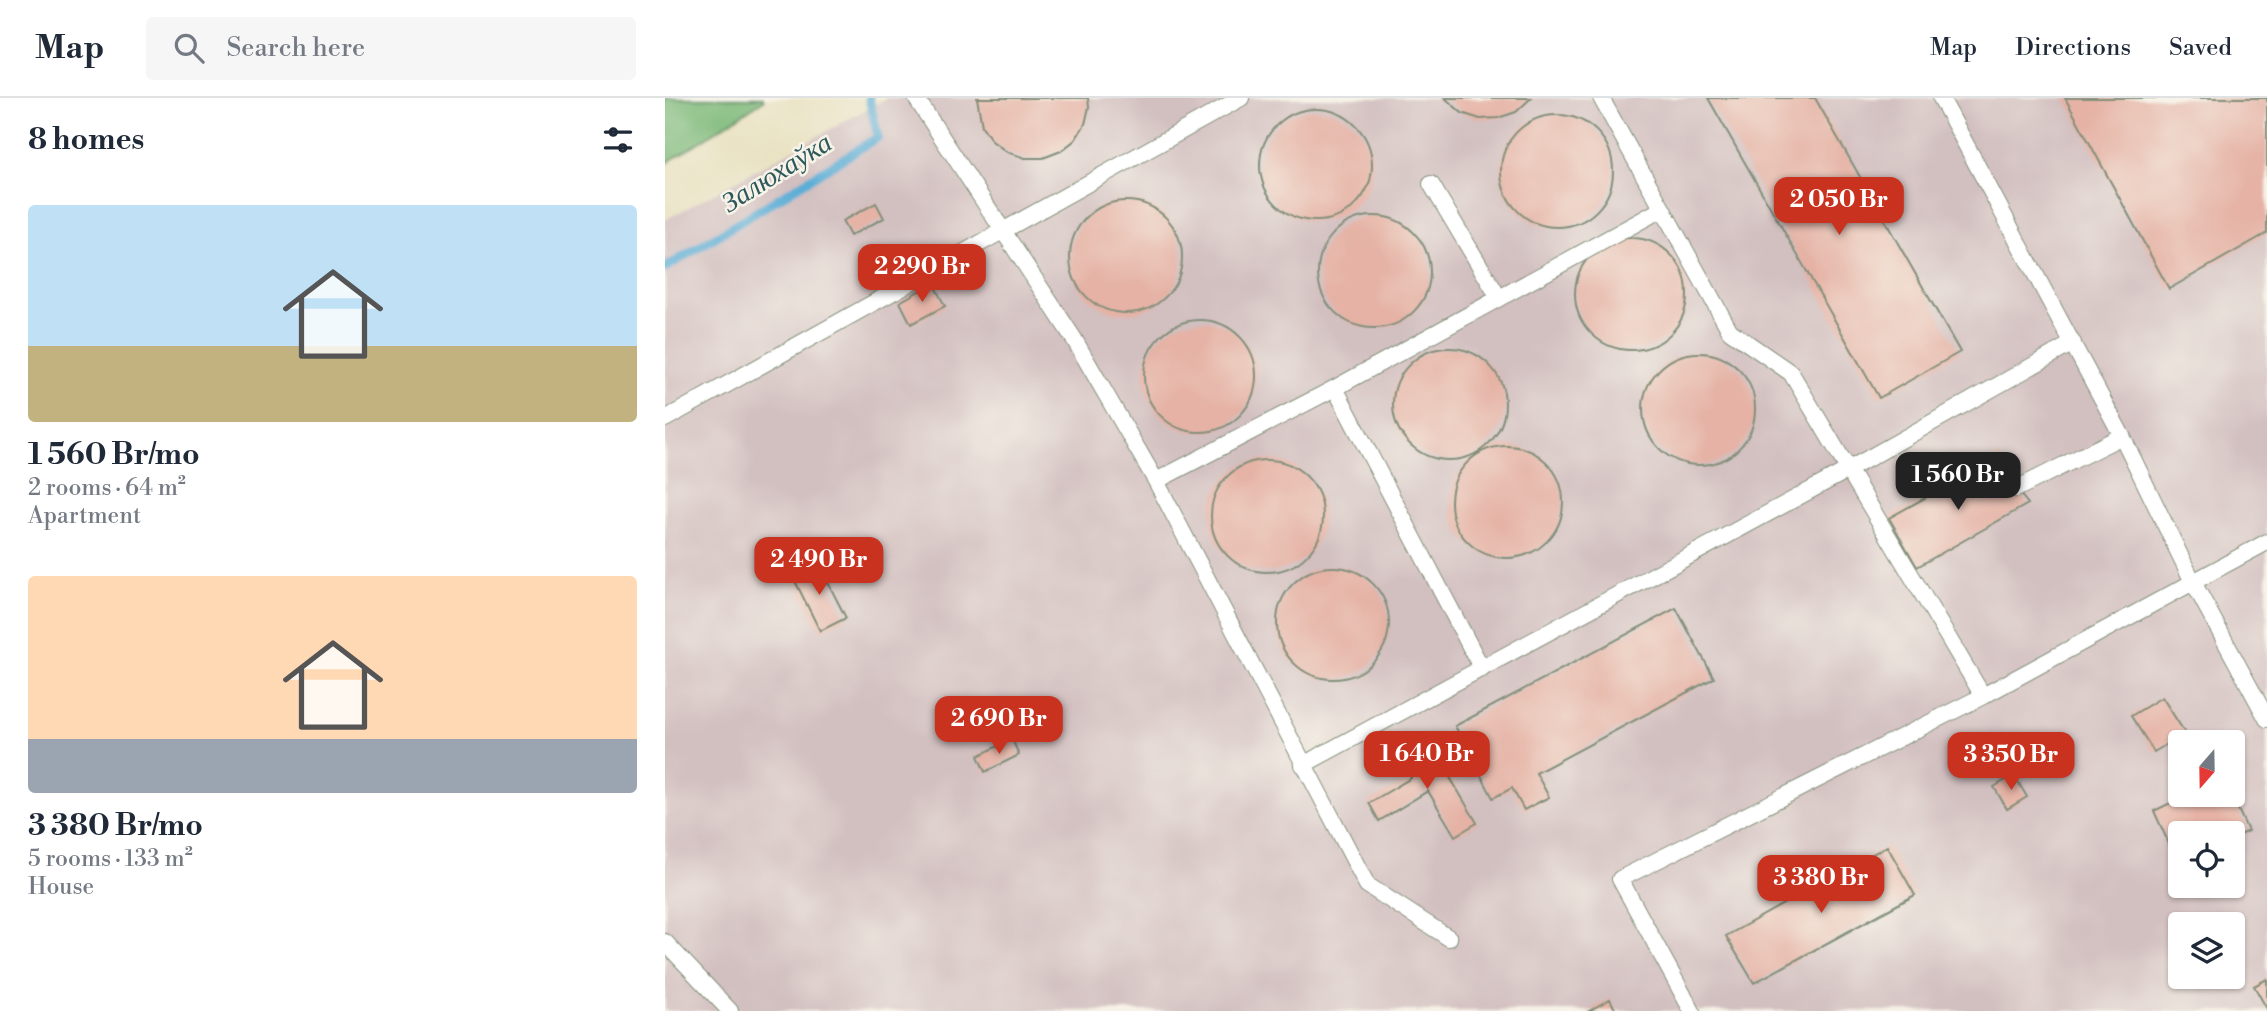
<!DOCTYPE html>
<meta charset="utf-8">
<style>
body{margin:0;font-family:"Libre Bodoni",serif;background:#f6f6f7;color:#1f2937;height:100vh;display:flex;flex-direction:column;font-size:26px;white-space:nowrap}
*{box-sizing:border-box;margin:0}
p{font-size:23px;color:#747a83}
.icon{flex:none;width:38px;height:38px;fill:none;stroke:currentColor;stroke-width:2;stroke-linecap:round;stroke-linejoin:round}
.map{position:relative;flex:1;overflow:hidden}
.drawer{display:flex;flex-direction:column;background:#fff;width:665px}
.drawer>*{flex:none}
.needle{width:46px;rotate:200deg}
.tools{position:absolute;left:1503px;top:632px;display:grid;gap:14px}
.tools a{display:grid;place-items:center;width:77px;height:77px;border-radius:7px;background:#fff;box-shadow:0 2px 5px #0004;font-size:35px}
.price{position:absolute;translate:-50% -60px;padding:0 16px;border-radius:14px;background:#c8321e;color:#fff;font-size:23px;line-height:46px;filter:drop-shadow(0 2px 4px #0008)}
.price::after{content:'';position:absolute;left:50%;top:42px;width:21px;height:16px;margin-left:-10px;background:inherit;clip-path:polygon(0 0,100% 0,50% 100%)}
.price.active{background:#222;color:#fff}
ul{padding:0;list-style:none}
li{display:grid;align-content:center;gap:14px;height:371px;padding:0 28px}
li span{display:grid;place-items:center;height:217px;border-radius:7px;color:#555}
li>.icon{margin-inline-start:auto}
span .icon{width:126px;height:126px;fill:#fffc;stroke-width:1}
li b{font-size:30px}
h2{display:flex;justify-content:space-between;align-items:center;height:84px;padding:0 28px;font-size:30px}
header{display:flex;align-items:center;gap:42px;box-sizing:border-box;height:98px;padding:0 35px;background:#fff;border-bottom:2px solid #e0e1e3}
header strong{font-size:33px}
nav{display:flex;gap:38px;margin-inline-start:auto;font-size:24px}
.search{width:490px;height:63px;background:#f6f6f7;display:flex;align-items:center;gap:18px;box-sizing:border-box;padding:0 24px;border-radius:7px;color:#747a83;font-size:26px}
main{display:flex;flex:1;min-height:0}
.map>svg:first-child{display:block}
</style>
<header>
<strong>Map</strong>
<div class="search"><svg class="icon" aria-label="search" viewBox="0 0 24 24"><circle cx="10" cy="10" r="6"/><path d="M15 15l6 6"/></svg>Search here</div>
<nav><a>Map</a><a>Directions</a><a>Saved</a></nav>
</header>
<main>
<section class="drawer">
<h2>8 homes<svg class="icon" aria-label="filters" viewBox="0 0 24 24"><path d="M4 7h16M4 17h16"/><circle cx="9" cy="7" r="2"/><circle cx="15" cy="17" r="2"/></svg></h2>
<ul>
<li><span style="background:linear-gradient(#bfe0f5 65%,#c2b280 0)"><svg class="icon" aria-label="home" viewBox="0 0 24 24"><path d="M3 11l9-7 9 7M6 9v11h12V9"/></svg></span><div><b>1 560 Br/mo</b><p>2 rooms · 64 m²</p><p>Apartment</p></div></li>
<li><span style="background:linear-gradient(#ffd9b3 75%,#9aa5b1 0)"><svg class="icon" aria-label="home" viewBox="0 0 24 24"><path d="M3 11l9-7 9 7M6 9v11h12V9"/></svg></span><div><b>3 380 Br/mo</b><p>5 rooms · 133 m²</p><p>House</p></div></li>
</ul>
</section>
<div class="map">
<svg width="1602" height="913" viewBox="0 0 1602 913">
<rect width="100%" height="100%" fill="#f7f3e8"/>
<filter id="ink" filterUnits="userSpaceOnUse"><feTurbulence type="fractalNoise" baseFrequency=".0143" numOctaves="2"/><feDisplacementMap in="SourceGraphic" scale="14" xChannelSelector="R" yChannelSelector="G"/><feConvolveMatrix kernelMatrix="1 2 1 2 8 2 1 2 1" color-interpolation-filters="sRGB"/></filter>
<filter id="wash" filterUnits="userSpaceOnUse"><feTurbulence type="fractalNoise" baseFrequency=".00686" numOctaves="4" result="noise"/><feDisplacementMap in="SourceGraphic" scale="28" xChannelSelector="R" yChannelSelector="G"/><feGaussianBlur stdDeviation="1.57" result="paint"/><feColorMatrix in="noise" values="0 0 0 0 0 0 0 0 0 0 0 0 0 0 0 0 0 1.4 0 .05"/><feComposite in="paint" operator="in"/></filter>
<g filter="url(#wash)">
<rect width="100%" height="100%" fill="#e9e2c2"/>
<path fill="#d2bfc0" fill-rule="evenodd" d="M222 0H1602V913H0V122ZM1516 644H1568V696H1516ZM1516 735H1568V788H1516ZM1516 826H1568V878H1516Z"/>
<path fill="#7eba7a" stroke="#4e7c57" stroke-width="2" d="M0 0H98L99 2 0 66Z"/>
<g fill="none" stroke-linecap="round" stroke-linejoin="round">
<path stroke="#5aadd6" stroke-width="9" d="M0 170 213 39 204 0"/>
</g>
<g id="blocks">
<path fill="#e5b2a5" d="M312 0H423L424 9 420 26 410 42 396 53 378 60H360L342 54 327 43 317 28Z
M780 0H866L851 14 833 20 815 21 797 15Z
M1043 0H1150L1295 254 1214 300Z
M1400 0H1602V135L1504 191Z
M595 67a56 56 0 1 1 112 0a56 56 0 1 1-112 0Z
M836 73a56 56 0 1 1 112 0a56 56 0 1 1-112 0Z
M405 159a56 56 0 1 1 112 0a56 56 0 1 1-112 0Z
M211 105 219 120 185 138 177 123Z
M653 174a56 56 0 1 1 112 0a56 56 0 1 1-112 0Z
M910 196a56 56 0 1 1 112 0a56 56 0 1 1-112 0Z
M268 185 280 208 246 226 235 204Z
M479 278a56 56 0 1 1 112 0a56 56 0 1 1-112 0Z
M728 306a56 56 0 1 1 112 0a56 56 0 1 1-112 0Z
M978 311a56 56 0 1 1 112 0a56 56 0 1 1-112 0Z
M786 404a56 56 0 1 1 112 0a56 56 0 1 1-112 0Z
M1335 358 1351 391 1363 406 1252 469 1224 420Z
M546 418a56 56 0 1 1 112 0a56 56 0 1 1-112 0Z
M153 465 181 520 155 533 127 477Z
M612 525a56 56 0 1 1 112 0a56 56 0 1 1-112 0Z
M1011 510 1049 580 871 675 884 699 859 712 847 690 828 700 790 628Z
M1497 599 1520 635 1489 654 1466 618Z
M347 641 354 657 320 674 313 658Z
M764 644 812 725 790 738 763 693 714 723 704 705 746 680 739 659Z
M1349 677 1362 699 1342 711 1329 689Z
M1524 696H1566L1583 733 1568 740V735H1516L1513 766 1489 713Z
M1222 748 1250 797 1089 885 1061 838Z
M1602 881V911L1589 888Z
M945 901 951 913H924Z"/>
</g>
</g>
<g filter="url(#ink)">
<use href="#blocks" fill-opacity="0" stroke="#84907b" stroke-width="2"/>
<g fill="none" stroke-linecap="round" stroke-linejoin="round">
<g stroke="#84907b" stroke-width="18">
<path id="service" d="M251 0 409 241 491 383 702 787 784 840
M936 0 1065 233 1126 275 1318 598
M1276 0 1457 338 1527 482 1602 621
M766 86 834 200
M670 290 817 571
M0 321 576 0
M491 383 670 290 997 111
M1351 391 1457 338
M638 667 1181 373 1408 245
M0 844 65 913
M1027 913 955 781 1318 598 1602 444"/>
</g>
<use href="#service" stroke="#fff" stroke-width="16"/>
</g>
</g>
<g text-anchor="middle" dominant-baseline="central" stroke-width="5" stroke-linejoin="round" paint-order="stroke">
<g font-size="28" font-style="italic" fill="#2e595c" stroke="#f7f3e8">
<text transform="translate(112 75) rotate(-32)">Залюхаўка</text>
</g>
</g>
</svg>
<div class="tools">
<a><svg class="needle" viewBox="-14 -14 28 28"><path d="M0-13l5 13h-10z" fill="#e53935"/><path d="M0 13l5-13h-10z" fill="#747a83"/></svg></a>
<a><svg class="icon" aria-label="locate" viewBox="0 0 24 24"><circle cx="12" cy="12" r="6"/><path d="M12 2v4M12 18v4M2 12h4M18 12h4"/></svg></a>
<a><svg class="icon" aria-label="layers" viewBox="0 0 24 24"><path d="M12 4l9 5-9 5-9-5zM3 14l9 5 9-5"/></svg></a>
</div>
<b class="price" style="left:1174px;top:139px">2 050 Br</b>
<b class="price" style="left:257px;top:206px">2 290 Br</b>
<b class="price active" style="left:1293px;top:414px">1 560 Br</b>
<b class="price" style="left:154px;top:499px">2 490 Br</b>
<b class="price" style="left:334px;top:658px">2 690 Br</b>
<b class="price" style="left:762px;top:693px">1 640 Br</b>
<b class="price" style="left:1346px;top:694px">3 350 Br</b>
<b class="price" style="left:1156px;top:817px">3 380 Br</b>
</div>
</main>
